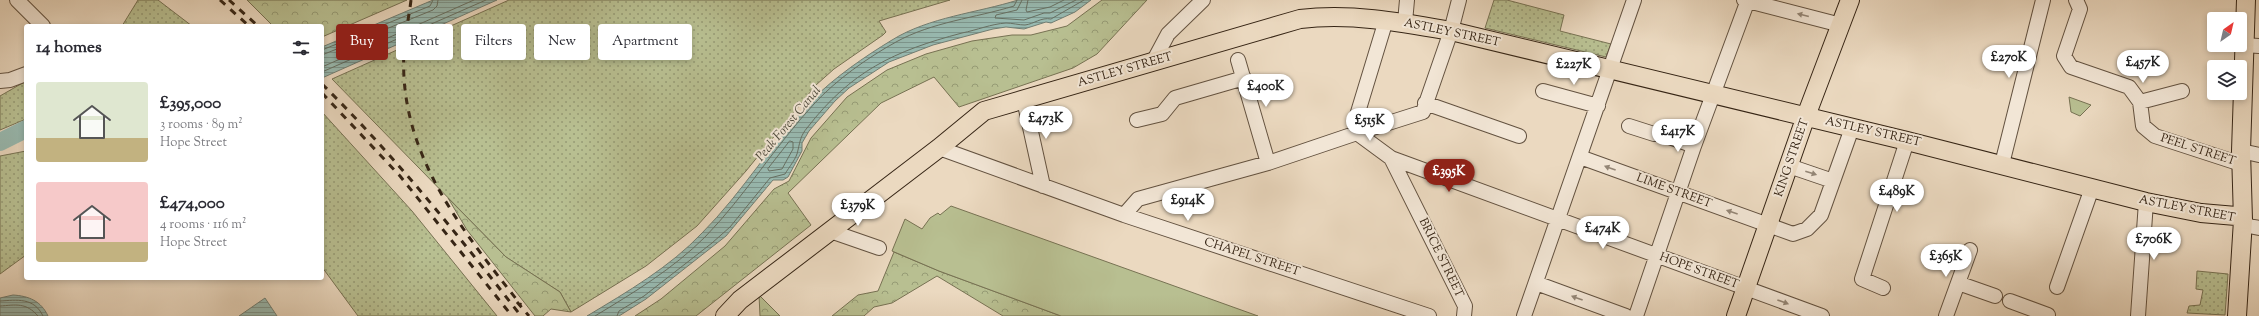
<!DOCTYPE html>
<meta charset="utf-8">
<style>
body{margin:0;font-family:"Sorts Mill Goudy",serif;background:#f2f2f3;color:#2b2b33;height:100vh;display:flex;flex-direction:column;font-size:15px;white-space:nowrap}
*{box-sizing:border-box;margin:0}
p{font-size:13px;color:#7c7c81}
.icon{flex:none;width:22px;height:22px;fill:none;stroke:currentColor;stroke-width:2;stroke-linecap:round;stroke-linejoin:round}
.map{position:relative;flex:1;overflow:hidden}
.sheet{position:absolute;left:24px;top:24px;width:300px;height:256px;display:flex;flex-direction:column;background:#fff;border-radius:4px;box-shadow:0 2px 6px #0003}
.sheet>*{flex:none}
.hud{position:absolute;left:336px;top:24px;width:380px;height:36px;display:flex;gap:8px}
.needle{width:26px;rotate:34deg}
.controls{position:absolute;left:2207px;top:12px;display:grid;gap:8px}
.controls a{display:grid;place-items:center;width:40px;height:40px;border-radius:4px;background:#fff;box-shadow:0 2px 6px #0003;font-size:20px}
.price{position:absolute;translate:-50% -34px;padding:0 9px;border-radius:14px;background:#fff;color:#222;font-size:13px;line-height:26px;filter:drop-shadow(0 1px 2px #0008)}
.price::after{content:'';position:absolute;left:50%;top:24px;width:12px;height:9px;margin-left:-6px;background:inherit;clip-path:polygon(0 0,100% 0,50% 100%)}
.price.active{background:#8f2418;color:#fff}
ul{padding:0;list-style:none}
li{display:flex;align-items:center;gap:12px;height:100px;padding:0 12px}
li span{display:grid;place-items:center;flex:none;width:112px;height:80px;border-radius:4px;color:#555}
li>.icon{margin-inline-start:auto}
span .icon{width:48px;height:48px;fill:#fffc;stroke-width:1}
li b{font-size:17px}
h2{display:flex;justify-content:space-between;align-items:center;height:48px;padding:0 12px;font-size:17px}
.chip{padding:0 14px;border-radius:4px;background:#fff;box-shadow:0 2px 6px #0003;font-size:14px;line-height:36px}
.chip.active{background:#8f2418;color:#fff}
.map>svg:first-child{display:block}
</style>
<div class="map">
<svg width="2259" height="316" viewBox="0 0 2259 316">
<defs>
<pattern id="grass-dots" width="8" height="8" patternUnits="userSpaceOnUse"><rect width="8" height="8" fill="#b8bf91"/><path d="M2 2h.1M6 6h.1" fill="none" stroke="#969b75" stroke-width="1.8" stroke-linecap="round"/></pattern>
<pattern id="forest-crowns" width="20" height="18" patternUnits="userSpaceOnUse"><rect width="20" height="18" fill="#b8bf91"/><path d="M2 6a3 3 0 1 1 6 0M12 15a3 3 0 1 1 6 0" fill="none" stroke="#969b75"/></pattern>
<pattern id="water-rules" width="6" height="5" patternUnits="userSpaceOnUse"><rect width="6" height="5" fill="#98bab1"/><path d="M0 2.5h6" fill="none" stroke="#7d978f"/></pattern>
</defs>
<rect width="100%" height="100%" fill="#ebd9c0"/>
<filter id="stains"><feTurbulence type="fractalNoise" baseFrequency=".005" numOctaves="4"/><feColorMatrix values="0 0 0 0 .2 0 0 0 0 .09 0 0 0 0 .02 0 0 0 .5 -.17"/></filter>
<radialGradient id="worn" r=".72"><stop offset=".6" stop-color="#630" stop-opacity="0"/><stop offset="1" stop-color="#630" stop-opacity=".3"/></radialGradient>
<path fill="url(#grass-dots)" stroke="#777253" d="M138 0H158L192 26H122Z
M509 0H950L879 21 886 32 883 35 834 69 816 85 746 171 697 226 646 266 571 312 560 292 506 257 332 79Z
M1494 0H1507L1564 15 1560 31 1611 44 1606 57 1485 28Z
M26 81V119L0 130V96Z
M322 112 412 211 497 316H358L322 267Z
M26 151V255L0 274V156Z
M2197 271 2228 274 2225 315 2187 313 2189 306 2200 305 2203 290 2196 289Z"/>
<path fill="url(#forest-crowns)" stroke="#777253" d="M247 0H407L322 37V26H273Z
M1102 0H1147L1097 54 1073 68 959 107 934 77 881 103 788 193 811 225 696 316H635L661 299 725 246 774 189 789 181 811 138 847 97 887 70 926 54 972 41 1012 35H1031L1067 26Z
M448 198 506 257 560 292 571 312 551 309 543 316H535L467 230Z
M894 252 939 271 1061 316H1003L937 276 892 303 874 307 864 316H832L858 295 878 291Z
M759 295 780 316H760Z"/>
<path fill="#b8bf91" stroke="#777253" d="M2069 97 2091 105 2080 116 2071 112Z
M951 206 1258 316H1061L939 271 892 251 905 219 922 229 930 218 938 213 940 215Z"/>
<path fill="url(#water-rules)" stroke="#717e73" d="M433 0H497L322 78V47Z
M1018 0H1091L1075 12 1051 23 1046 22 1024 29 1006 27 993 29 933 45 889 62 849 88 835 101 809 131 802 143V151L788 177 783 180H773L726 236 646 299 619 316H587C627 292 670 267 702 233 743 192 772 142 812 100 835 77 864 57 892 40 929 17 977 13 1018 0Z
M13 295C29 296 41 301 48 316H0V298Z
M265 298 277 316H239Z"/>
<g fill="none" stroke-linecap="round" stroke-linejoin="round">
<path stroke="#677063" stroke-width="1" d="M1022 0 1017 10 996 15 995 18 1024 20 1044 13H1050L1076 0
M1028 0 1026 10 1027 12 1050 7 1064 0
M322 50 430 6 433 0
M322 55 433 10 437 6 438 0
M322 67 474 0
M322 72 486 0
M790 141 793 142V149L782 169 769 171 768 169Z
M0 301C17 300 34 297 43 316
M0 306C16 305 26 302 38 316
M595 316C633 293 673 269 705 237 745 196 775 146 814 104 836 80 867 58 896 42 932 22 975 18 1014 6L1017 0
M617 316 619 311 644 296 712 243 730 227 770 178 785 174C789 167 797 158 798 150 800 141 801 135 807 128 851 71 894 51 962 33 977 30 991 24 1006 23 1012 23 1019 25 1025 25 1034 24 1041 17 1051 19L1084 0"/>
<path stroke="#98bab1" stroke-width="18" d="M0 142 26 129"/>
<g stroke="#635240" stroke-width="16">
<path id="minor" d="M17 0 43 26
M1744 0 1841 25
M2076 0 2080 9 2064 56 2071 67 2129 87 2140 102 2143 126 2155 136 2241 164
M1386 20 1355 122 1357 133 1423 112 1451 31 1459 0
M1405 22 1407 0
M2244 45 2259 46
M1238 60 1268 163
M1153 62 1168 34 1203 0
M0 81 10 80 26 74
M1543 91 1598 106
M1024 100 1043 186
M2140 102 2182 91
M1425 103 1519 136
M1137 120 1162 114 1175 98 1244 78
M1629 126 1654 134H1661L1694 146
M939 148 1124 215 1429 316
M2241 151 2259 155
M1580 157 1793 234 1807 229 1821 215 1852 128
M1391 158 1465 306 1464 316
M2002 164 2043 0
M1789 166 1833 181
M1124 215 1138 199 1268 163 1357 133 1391 158 1822 316
M2243 220 2249 226 2259 228
M830 231 879 248
M1536 283 1626 316
M1958 283 1995 296
M2057 287 2092 188
M1883 288 1862 279 1907 141
M2010 301 2048 315
M1524 316 1634 0
M1636 316 1694 146 1748 0
M1946 316 1970 250
M2138 316 2146 202"/>
</g>
<g stroke="#362515" stroke-width="20">
<path id="major" d="M725 316 740 300 939 148 984 111 1300 19C1351 13 1400 22 1451 31L1907 141 2146 202 2201 213 2236 216 2243 220
M1736 316 1806 116 1850 0
M2237 316 2243 220 2241 151 2246 0"/>
</g>
<use href="#minor" stroke="#f2e6d6" stroke-width="14"/>
<use href="#major" stroke="#ebd9c0" stroke-width="18"/>
<path stroke="#362515" stroke-width="3" stroke-dasharray="7 7" stroke-linecap="butt" d="M220 0 249 26
M229 0 258 26
M411 0C409 17 405 34 404 51 398 153 462 230 521 305
M322 84C395 156 458 235 521 316
M322 93 400 176 512 316
M517 302 529 316"/>
</g>
<defs><path id="oneway-solid" d="M-6-.8H1V-3.2L6.5 0L1 3.2V.8H-6Z"/></defs>
<g fill="#948676">
<use href="#oneway-solid" transform="translate(1803 15) rotate(-166)"/>
<use href="#oneway-solid" transform="translate(1610 168) rotate(-160)"/>
<use href="#oneway-solid" transform="translate(1811 173) rotate(18)"/>
<use href="#oneway-solid" transform="translate(1732 212) rotate(-161)"/>
<use href="#oneway-solid" transform="translate(1577 298) rotate(-160)"/>
<use href="#oneway-solid" transform="translate(1783 302) rotate(20)"/>
</g>
<g text-anchor="middle" dominant-baseline="central" stroke-width="4" stroke-linejoin="round" paint-order="stroke">
<g font-size="12" fill="#362515" stroke="#f2e6d6">
<text transform="translate(1452 33) rotate(12)">ASTLEY STREET</text>
<text transform="translate(1125 70) rotate(-16)">ASTLEY STREET</text>
<text transform="translate(1873 132) rotate(13)">ASTLEY STREET</text>
<text transform="translate(2198 150) rotate(18)">PEEL STREET</text>
<text transform="translate(1792 158) rotate(-71)">KING STREET</text>
<text transform="translate(1674 191) rotate(20)">LIME STREET</text>
<text transform="translate(2187 209) rotate(11)">ASTLEY STREET</text>
<text transform="translate(1252 257) rotate(18)">CHAPEL STREET</text>
<text transform="translate(1441 258) rotate(64)">BRICE STREET</text>
<text transform="translate(1699 271) rotate(20)">HOPE STREET</text>
</g>
<g font-size="13" font-style="italic" fill="#4e4a3c" stroke="#f2e6d6">
<text transform="translate(789 124) rotate(-50)">Peak Forest Canal</text>
</g>
</g>
<rect width="100%" height="100%" filter="url(#stains)"/>
<rect width="100%" height="100%" fill="url(#worn)"/>
</svg>
<div class="controls">
<a><svg class="needle" viewBox="-14 -14 28 28"><path d="M0-13l5 13h-10z" fill="#e53935"/><path d="M0 13l5-13h-10z" fill="#7c7c81"/></svg></a>
<a><svg class="icon" aria-label="layers" viewBox="0 0 24 24"><path d="M12 4l9 5-9 5-9-5zM3 14l9 5 9-5"/></svg></a>
</div>
<b class="price" style="left:2009px;top:79px">£270K</b>
<b class="price" style="left:2143px;top:84px">£457K</b>
<b class="price" style="left:1574px;top:86px">£227K</b>
<b class="price" style="left:1266px;top:108px">£400K</b>
<b class="price" style="left:1046px;top:140px">£473K</b>
<b class="price" style="left:1370px;top:142px">£515K</b>
<b class="price" style="left:1678px;top:153px">£417K</b>
<b class="price active" style="left:1449px;top:193px">£395K</b>
<b class="price" style="left:1897px;top:213px">£489K</b>
<b class="price" style="left:1188px;top:222px">£914K</b>
<b class="price" style="left:858px;top:227px">£379K</b>
<b class="price" style="left:1603px;top:250px">£474K</b>
<b class="price" style="left:2154px;top:261px">£706K</b>
<b class="price" style="left:1946px;top:278px">£365K</b>
<div class="hud">
<a class="chip active">Buy</a>
<a class="chip">Rent</a>
<a class="chip">Filters</a>
<a class="chip">New</a>
<a class="chip">Apartment</a>
</div>
<section class="sheet">
<h2>14 homes<svg class="icon" aria-label="filters" viewBox="0 0 24 24"><path d="M4 7h16M4 17h16"/><circle cx="9" cy="7" r="2"/><circle cx="15" cy="17" r="2"/></svg></h2>
<ul>
<li><span style="background:linear-gradient(#dfe7d0 70%,#c2b280 0)"><svg class="icon" aria-label="home" viewBox="0 0 24 24"><path d="M3 11l9-7 9 7M6 9v11h12V9"/></svg></span><div><b>£395,000</b><p>3 rooms · 89 m²</p><p>Hope Street</p></div></li>
<li><span style="background:linear-gradient(#f6c9c9 75%,#c2b280 0)"><svg class="icon" aria-label="home" viewBox="0 0 24 24"><path d="M3 11l9-7 9 7M6 9v11h12V9"/></svg></span><div><b>£474,000</b><p>4 rooms · 116 m²</p><p>Hope Street</p></div></li>
</ul>
</section>
</div>
